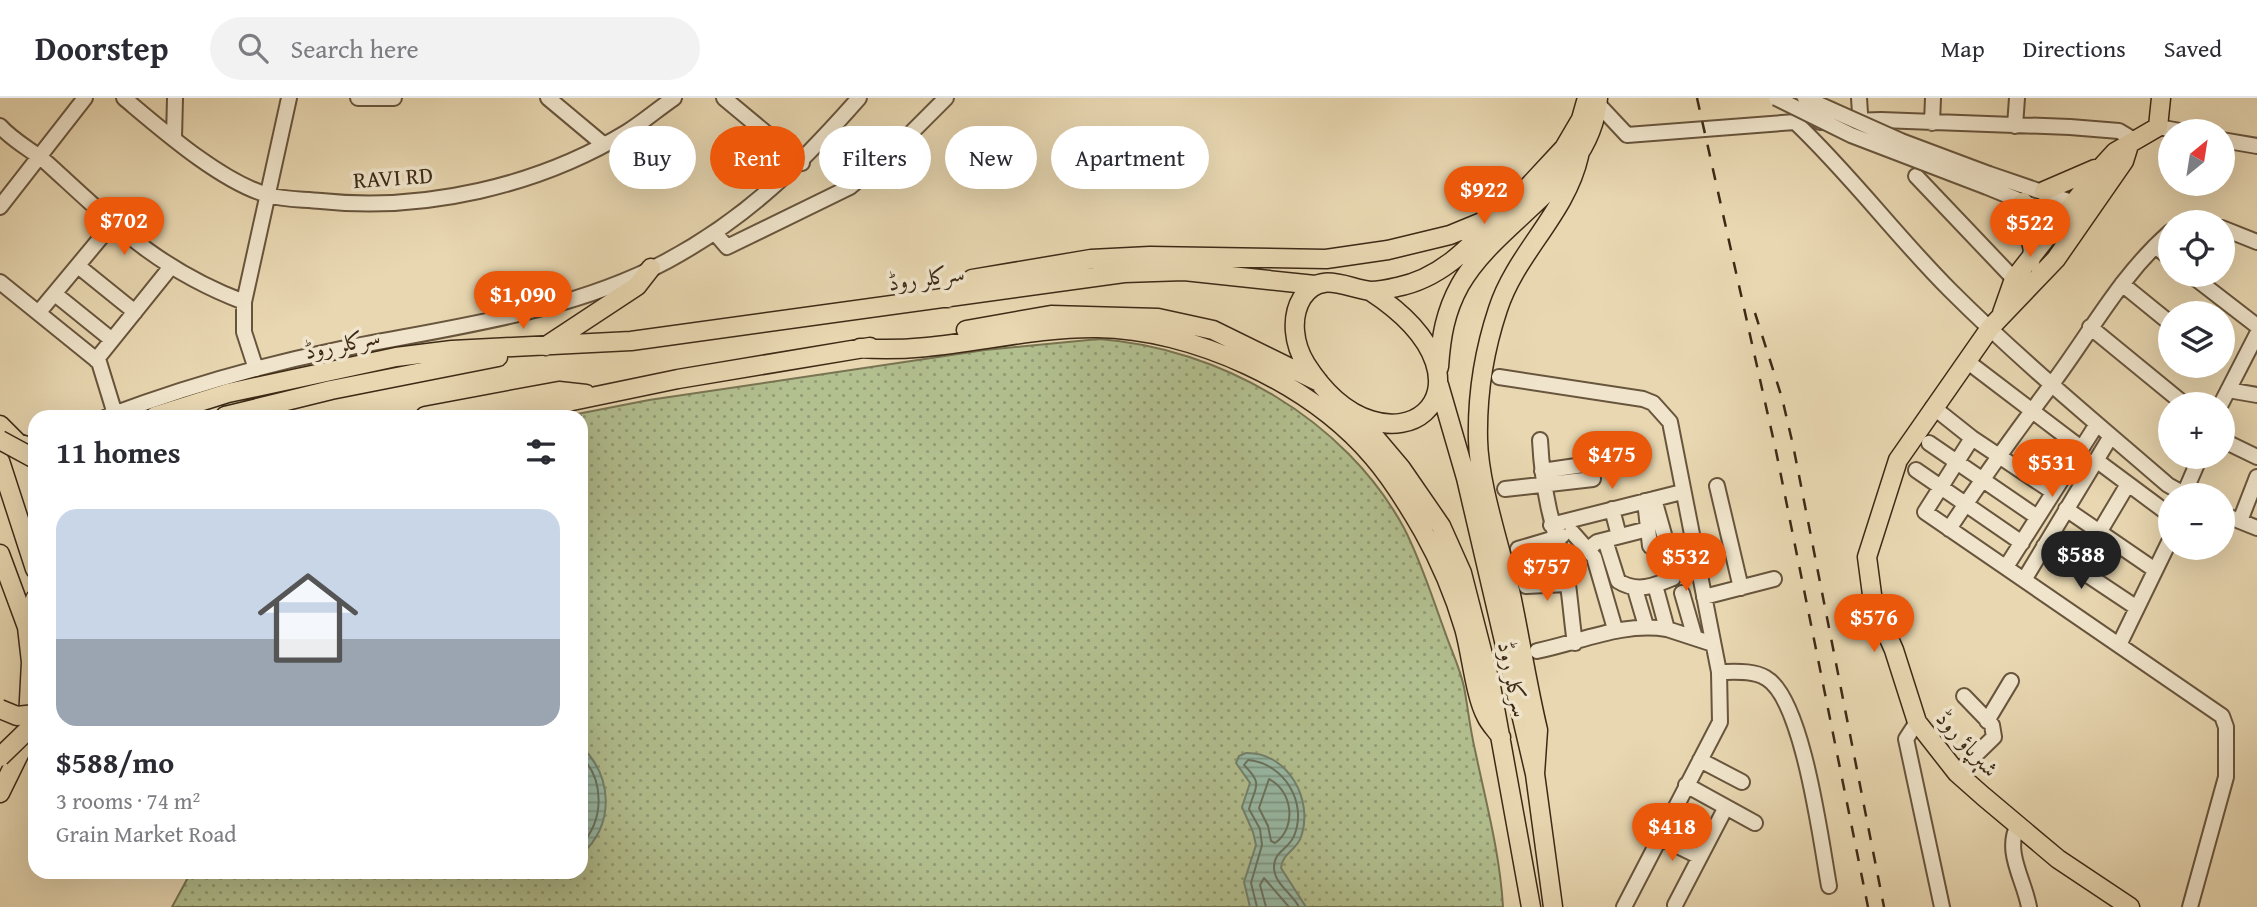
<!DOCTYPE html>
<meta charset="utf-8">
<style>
body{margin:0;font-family:"Gentium Book Plus",Amiri,serif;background:#f2f2f3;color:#2b2b33;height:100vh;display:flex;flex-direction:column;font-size:26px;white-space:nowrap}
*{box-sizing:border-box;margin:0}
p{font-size:23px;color:#7c7c81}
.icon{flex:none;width:38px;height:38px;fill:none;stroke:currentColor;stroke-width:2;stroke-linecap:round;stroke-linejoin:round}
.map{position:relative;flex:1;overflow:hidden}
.side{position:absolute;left:28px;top:312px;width:560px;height:469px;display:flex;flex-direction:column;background:#fff;border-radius:21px;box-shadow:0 7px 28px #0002}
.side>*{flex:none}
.hud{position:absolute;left:609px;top:28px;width:665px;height:63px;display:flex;gap:14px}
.needle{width:46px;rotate:30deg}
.controls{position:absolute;left:2158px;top:21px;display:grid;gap:14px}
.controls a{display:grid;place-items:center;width:77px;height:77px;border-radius:50%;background:#fff;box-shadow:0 7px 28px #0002;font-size:35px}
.price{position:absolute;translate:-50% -60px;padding:0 16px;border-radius:24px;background:#ea580c;color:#fff;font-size:23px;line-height:46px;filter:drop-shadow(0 2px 4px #0008)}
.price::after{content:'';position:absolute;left:50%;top:42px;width:21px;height:16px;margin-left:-10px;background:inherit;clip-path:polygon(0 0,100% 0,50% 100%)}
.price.selected{background:#222;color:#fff}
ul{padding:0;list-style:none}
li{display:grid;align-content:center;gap:14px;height:371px;padding:0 28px}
li span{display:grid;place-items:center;height:217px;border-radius:21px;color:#555}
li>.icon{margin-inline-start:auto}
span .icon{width:126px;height:126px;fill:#fffc;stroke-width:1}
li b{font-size:30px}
h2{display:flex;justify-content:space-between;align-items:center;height:84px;padding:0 28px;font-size:30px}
.tag{padding:0 24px;border-radius:32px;background:#fff;box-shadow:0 7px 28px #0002;font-size:24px;line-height:63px}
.tag.selected{background:#ea580c;color:#fff}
header{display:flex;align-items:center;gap:42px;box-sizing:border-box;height:98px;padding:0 35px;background:#fff;border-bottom:2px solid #e1e1e2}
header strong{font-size:33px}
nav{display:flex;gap:38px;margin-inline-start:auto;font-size:24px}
.search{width:490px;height:63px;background:#f2f2f3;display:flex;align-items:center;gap:18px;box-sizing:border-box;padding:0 24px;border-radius:38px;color:#7c7c81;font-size:26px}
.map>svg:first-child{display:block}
</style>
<header>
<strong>Doorstep</strong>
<div class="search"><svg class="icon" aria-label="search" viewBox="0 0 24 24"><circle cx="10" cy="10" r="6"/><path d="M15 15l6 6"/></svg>Search here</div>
<nav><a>Map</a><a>Directions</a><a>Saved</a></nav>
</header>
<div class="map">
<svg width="2257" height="809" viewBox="0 0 2257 809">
<defs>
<pattern id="park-dots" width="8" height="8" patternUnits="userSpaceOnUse" patternTransform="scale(1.75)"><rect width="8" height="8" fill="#b2bf8f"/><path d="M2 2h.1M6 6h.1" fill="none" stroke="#929b74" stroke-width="1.8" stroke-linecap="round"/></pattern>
<pattern id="water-rules" width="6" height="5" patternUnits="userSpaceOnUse" patternTransform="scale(1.75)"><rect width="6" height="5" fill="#98baa6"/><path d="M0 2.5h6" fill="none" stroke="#7d9786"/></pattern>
</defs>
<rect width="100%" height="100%" fill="#e8d7b1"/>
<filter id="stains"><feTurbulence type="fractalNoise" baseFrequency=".00286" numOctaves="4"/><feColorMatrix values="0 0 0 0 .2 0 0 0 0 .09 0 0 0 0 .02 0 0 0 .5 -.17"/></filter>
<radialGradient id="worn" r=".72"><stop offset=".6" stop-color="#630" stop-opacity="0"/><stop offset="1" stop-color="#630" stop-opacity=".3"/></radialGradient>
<path fill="url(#park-dots)" stroke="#787452" stroke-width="2" d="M1099 241C1220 250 1345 321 1404 430 1421 463 1432 499 1445 534 1451 552 1460 570 1464 589 1468 610 1470 631 1475 652 1486 704 1500 756 1503 809H172L191 774H581V318H567L649 302 985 252Z"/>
<path fill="url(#water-rules)" stroke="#74806c" stroke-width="2" d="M581 648C613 679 615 726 581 757Z
M1246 655C1288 654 1314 702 1301 739 1297 752 1282 755 1281 770L1306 809H1250L1244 784 1256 747 1253 734 1242 709 1250 685 1236 665 1239 658Z"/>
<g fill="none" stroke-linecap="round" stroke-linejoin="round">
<path stroke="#6a725e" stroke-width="2" d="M581 658C605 683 604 722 581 747
M1269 681C1293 693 1297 730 1275 745L1271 743 1268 728 1259 710Z
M1257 809 1251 785 1262 747 1260 731 1249 711C1255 688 1264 687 1244 667L1248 662C1284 665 1308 705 1294 738 1289 751 1274 753 1274 769 1274 786 1292 795 1299 809
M1266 809 1260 787 1264 780 1289 809"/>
<g stroke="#68553d" stroke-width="18">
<path id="minor" d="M124 0C161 31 221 84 268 97 284 102 304 101 321 103 424 114 538 88 627 34 643 24 658 11 674 0
M358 0H394
M548 0 603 46
M724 0 802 65
M1859 0 1860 15
M1598 6 1627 37 1795 24C1851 77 1896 138 1950 192 2019 261 2094 323 2168 387L2186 397
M1820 24 1881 22 2070 29 2119 33 2134 42
M1932 25 1933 0
M0 28C13 43 32 52 47 65 114 126 157 171 244 204
M2015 28 2017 0
M2158 29 2180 33
M174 40 175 0
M2222 42 2257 48
M1989 76 2083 108
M1916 78 2014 181
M1987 89 2072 124
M0 109 85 0
M2197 124H2199
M2222 130 2257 144
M715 135 727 149 850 89 898 48 946 0
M2155 148 2170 160
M78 168 135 214
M2191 177 2257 228
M0 184 99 264 115 316
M2122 186 2170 225
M55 196 112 242
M39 214 113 125
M2090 229 2184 306
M96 262 170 170
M1968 264 2081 350
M256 271 244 234V204L289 0
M1499 279 1643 301 1653 305 1670 324 1719 574 1720 624 1624 809
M2228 292 2257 297
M2221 306 2257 236
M1933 309 1972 340 2053 394
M108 318C182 290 258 268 336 252 445 230 568 216 667 163 747 120 800 67 859 0
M1972 340 1925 414 2222 618 2226 629V679L2190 809
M1540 342C1542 382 1548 417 1561 454 1569 474 1571 522 1575 545
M2222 342 2257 359
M1929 345 2037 419
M2096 362 2170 417
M1916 372 2022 445
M1542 373 1590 366
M1717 388 1741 490
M1505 391 1593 381
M2184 396 2200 359
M1645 403 1650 448
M1612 411 1619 438
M2066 411 2155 472
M2222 416 2257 430
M2240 423 2257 379
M1551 427 1682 394
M1949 431C1982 381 2016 334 2052 286 2091 234 2120 178 2170 134
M1572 434 1594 459 1615 531
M1605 442 1618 483C1637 495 1654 488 1673 480L1674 472 1654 401
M2044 448 2137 510
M1518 451 1562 438
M1588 451 1597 444 1648 431
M2006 469 2097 326
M2078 470 2128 386
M2024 482 2111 338
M1655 487 1667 531 1713 546
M1526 488 1566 486
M1635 491 1646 528
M1682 495 1695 540
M1704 499 1774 481
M2119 547 2170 442
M1537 553C1581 544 1622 524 1667 531
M1719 574C1734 574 1753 572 1766 580 1803 601 1821 744 1829 788
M1987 623 2011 583
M1917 624 1906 641 1942 809
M1700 662 1742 684
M1957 675 1994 639 1992 627 1964 598
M1686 687 1755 725
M2018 727C2004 754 2024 781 2029 809
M1659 739 1700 759
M1675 807 1726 709"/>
</g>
<g stroke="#3d2a16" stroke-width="21">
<path id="major" d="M2129 47 2124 63 2056 161 1990 230 1898 362 1867 459 1873 504 1894 552 1917 624 1957 675 1983 698 2058 761 2130 809
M2044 93 2095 71
M2023 104 2033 153 2030 164
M1370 193C1520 291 1387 394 1306 266 1294 247 1290 220 1302 200 1320 172 1346 190 1370 193 1378 193 1389 191 1397 189 1439 181 1468 151 1496 121
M948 200 972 181 1091 161 1150 158 1326 161 1388 152 1450 137 1501 116 1525 92 1564 50 1581 21 1587 0
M2002 215 2014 181 2104 66 2115 54 2158 29 2161 0
M966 232 1051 217 1158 220 1213 232 1319 284
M546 248 637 188 651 170
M860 250C939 257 1017 229 1097 230 1193 231 1310 285 1373 359 1393 382 1408 407 1423 433 1441 465 1454 496 1464 530 1471 554 1475 598 1486 618 1489 625 1496 632 1501 639
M1439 269C1441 239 1445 214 1460 187 1498 120 1592 84 1598 0
M1439 287 1466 380 1535 676 1553 809
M155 318 228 295 396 259 452 252 631 243 1124 175 1184 173 1315 187
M225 318 331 292 498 259
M425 318 559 293 586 296
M500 318 678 281 870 249
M1357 318 1401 370 1441 428 1462 475 1491 588 1531 809
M0 327 18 345 35 351
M0 363 35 471
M0 456 27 529 31 564 27 640 0 695
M27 529 35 501
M1535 676 1538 632C1527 586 1520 539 1510 492 1500 447 1479 387 1478 342 1477 298 1484 253 1498 211 1516 155 1566 116 1579 58"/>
</g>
<use href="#minor" stroke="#f0e5cc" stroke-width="14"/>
<use href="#major" stroke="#e8d7b1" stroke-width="18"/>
<path stroke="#3d2a16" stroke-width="2.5" stroke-dasharray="12 12" stroke-linecap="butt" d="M1697 0 1776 353 1868 809
M1755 215 1782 300 1793 347 1884 809"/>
<g stroke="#68553d" stroke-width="18" stroke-linecap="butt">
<path id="minor-bridge" d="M1776 0 1851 37 1987 89
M1805 0 1901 43 1989 76"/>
</g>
<g stroke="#3d2a16" stroke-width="21" stroke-linecap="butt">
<path id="major-bridge" d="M0 342 35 361
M0 611 17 618 35 616
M0 659 35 625"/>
</g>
<use href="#minor-bridge" stroke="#f0e5cc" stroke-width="14"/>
<use href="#major-bridge" stroke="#e8d7b1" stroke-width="18"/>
</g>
<g text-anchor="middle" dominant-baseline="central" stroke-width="7" stroke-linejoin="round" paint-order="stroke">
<g font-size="23" fill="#3d2a16" stroke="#f0e5cc">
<text transform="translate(393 79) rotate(-4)">RAVI RD</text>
<text transform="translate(926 179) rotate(-8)">سرکلر روڈ</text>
<text transform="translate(342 245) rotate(-12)">سرکلر روڈ</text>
<text transform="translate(1514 581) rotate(78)">سرکلر روڈ</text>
<text transform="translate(1968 645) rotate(48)">شېرپاؤ روڈ</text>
</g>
</g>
<rect width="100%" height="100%" filter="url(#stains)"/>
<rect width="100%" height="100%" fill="url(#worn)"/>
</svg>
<div class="controls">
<a><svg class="needle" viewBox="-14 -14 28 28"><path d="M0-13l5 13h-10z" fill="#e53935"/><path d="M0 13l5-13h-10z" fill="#7c7c81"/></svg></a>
<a><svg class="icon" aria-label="locate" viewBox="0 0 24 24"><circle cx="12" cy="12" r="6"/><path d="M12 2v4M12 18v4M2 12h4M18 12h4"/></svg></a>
<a><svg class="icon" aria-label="layers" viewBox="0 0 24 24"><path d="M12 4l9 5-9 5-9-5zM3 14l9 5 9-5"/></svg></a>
<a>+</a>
<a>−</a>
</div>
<b class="price" style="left:1484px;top:128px">$922</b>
<b class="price" style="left:124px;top:159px">$702</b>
<b class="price" style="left:2030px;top:161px">$522</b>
<b class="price" style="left:523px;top:233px">$1,090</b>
<b class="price" style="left:1612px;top:393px">$475</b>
<b class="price" style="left:2052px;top:401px">$531</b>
<b class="price selected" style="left:2081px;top:493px">$588</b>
<b class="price" style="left:1686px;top:495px">$532</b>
<b class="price" style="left:1547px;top:505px">$757</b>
<b class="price" style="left:1874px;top:556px">$576</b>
<b class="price" style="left:1672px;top:765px">$418</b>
<div class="hud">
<a class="tag">Buy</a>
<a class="tag selected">Rent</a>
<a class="tag">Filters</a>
<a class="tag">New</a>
<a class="tag">Apartment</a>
</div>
<section class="side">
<h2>11 homes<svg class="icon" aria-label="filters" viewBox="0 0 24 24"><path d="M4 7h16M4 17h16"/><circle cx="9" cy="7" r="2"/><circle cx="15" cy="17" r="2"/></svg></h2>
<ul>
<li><span style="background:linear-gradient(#c9d6e8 60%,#9aa5b1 0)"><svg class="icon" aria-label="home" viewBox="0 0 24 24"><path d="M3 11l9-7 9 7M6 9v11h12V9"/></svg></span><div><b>$588/mo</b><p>3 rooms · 74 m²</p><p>Grain Market Road</p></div></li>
</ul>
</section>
</div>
